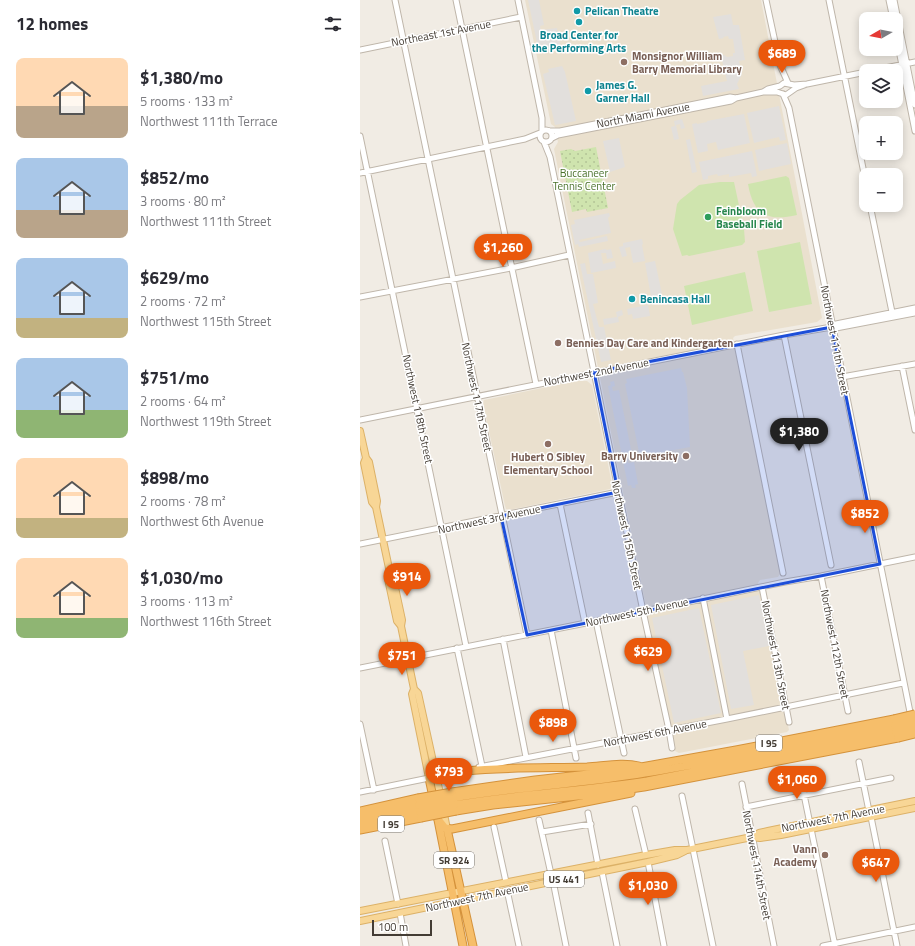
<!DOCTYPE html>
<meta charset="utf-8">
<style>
body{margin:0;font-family:"Titillium Web",sans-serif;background:#f2f2f3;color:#2b2b33;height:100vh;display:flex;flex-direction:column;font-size:15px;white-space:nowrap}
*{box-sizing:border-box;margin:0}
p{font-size:13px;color:#7c7c81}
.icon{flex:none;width:22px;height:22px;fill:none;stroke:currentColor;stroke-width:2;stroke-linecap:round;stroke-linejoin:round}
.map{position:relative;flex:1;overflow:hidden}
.side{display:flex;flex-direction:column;background:#fff;width:360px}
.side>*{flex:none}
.needle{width:26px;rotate:261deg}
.fabs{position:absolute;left:499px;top:12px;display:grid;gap:8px}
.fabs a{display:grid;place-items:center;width:44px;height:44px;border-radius:8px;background:#fff;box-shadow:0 2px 10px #0003;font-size:20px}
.scale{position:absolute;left:12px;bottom:10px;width:60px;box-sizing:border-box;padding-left:4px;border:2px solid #433c34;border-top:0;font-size:11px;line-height:14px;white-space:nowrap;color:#433c34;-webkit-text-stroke:3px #fff;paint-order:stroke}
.price{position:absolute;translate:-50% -34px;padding:0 9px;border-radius:14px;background:#ea580c;color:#fff;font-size:13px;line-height:26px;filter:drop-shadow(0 1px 2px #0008)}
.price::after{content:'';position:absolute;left:50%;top:24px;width:12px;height:9px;margin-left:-6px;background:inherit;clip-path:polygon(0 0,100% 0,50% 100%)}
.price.current{background:#222;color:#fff}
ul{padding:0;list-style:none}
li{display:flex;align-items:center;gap:12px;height:100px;padding:0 16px}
li span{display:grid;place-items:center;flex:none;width:112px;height:80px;border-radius:8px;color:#555}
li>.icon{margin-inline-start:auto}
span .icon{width:48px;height:48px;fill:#fffc;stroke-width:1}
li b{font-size:17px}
h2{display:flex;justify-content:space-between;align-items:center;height:48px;padding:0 16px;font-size:17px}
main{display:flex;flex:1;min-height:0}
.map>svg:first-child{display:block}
</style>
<main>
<section class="side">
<h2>12 homes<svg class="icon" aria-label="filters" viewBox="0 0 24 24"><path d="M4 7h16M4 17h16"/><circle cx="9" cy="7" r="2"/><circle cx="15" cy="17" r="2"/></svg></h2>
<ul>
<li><span style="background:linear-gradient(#ffd9b3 60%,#b9a48a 0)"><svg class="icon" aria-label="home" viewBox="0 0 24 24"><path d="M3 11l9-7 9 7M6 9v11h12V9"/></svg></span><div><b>$1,380/mo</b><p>5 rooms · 133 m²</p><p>Northwest 111th Terrace</p></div></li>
<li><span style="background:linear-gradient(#a9c7e8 65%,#b9a48a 0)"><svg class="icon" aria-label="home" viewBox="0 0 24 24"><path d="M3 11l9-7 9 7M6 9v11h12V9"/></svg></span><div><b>$852/mo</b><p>3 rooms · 80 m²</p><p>Northwest 111th Street</p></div></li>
<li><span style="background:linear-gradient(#a9c7e8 75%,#c2b280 0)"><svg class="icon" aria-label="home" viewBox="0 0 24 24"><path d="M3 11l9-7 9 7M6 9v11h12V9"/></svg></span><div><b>$629/mo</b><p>2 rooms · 72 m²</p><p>Northwest 115th Street</p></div></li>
<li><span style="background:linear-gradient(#a9c7e8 65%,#8fb573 0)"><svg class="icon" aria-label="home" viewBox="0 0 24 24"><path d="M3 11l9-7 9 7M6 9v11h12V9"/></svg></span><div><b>$751/mo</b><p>2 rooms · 64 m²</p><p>Northwest 119th Street</p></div></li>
<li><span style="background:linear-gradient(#ffd9b3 75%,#c2b280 0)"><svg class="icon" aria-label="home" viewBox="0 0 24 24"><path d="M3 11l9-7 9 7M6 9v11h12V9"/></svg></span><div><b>$898/mo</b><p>2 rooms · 78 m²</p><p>Northwest 6th Avenue</p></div></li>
<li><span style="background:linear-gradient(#ffd9b3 75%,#8fb573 0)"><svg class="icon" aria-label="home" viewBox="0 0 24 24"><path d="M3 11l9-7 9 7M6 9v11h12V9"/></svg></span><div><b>$1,030/mo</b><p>3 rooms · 113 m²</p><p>Northwest 116th Street</p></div></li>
</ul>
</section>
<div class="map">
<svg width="555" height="946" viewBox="0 0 555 946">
<defs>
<pattern id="park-dots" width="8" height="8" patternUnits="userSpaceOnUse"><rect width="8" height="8" fill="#cfe4ae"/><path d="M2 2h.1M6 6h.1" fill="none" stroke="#b3c496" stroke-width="1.8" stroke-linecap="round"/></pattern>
</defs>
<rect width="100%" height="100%" fill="#f1ece4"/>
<path fill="#eae0ce" d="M165 0H401L462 318 457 322 375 336 373 338 420 574 418 577 400 580 398 583 429 730 427 732 319 753 315 751 194 149 198 142 195 127 191 124Z
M216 381H227L232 385 252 484 251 487 250 489 149 510 146 509 145 506 123 403 124 400Z"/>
<path fill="#cfe4ae" d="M426 176 429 178 437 215C407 222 393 214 388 184Z
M360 182H374L384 229 385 242 382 245 329 256 327 255 322 256 313 229 317 204 320 200 339 185Z
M440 242 452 304 409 312 397 251Z
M385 272 393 311 332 325 324 286Z"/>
<path fill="url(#park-dots)" d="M236 147 248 208 227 212 226 209 212 212 200 151 211 149 215 151Z"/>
<path fill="#e2dfdc" d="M168 0H179L184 25 180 26 181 30 197 28 201 48 185 52V51L179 52Z
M371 14 373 25H379L385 60 379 61 382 74 377 84 379 89 343 96 341 86 367 81 361 56 364 55 367 57 373 56V53H375L373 39H369L368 36 363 37 364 38 359 39 353 17Z
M202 66 205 72 216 121 195 125 183 74 189 72 188 69Z
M419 106 426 140 420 141 419 137 394 143 387 113Z
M384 114 390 143 358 150 356 142 347 144 348 151 338 153 332 124 337 123V124L347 122V121Z
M322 119 325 128 321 129 320 124 316 125 319 139 314 140 311 127 315 126 314 121Z
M259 138 265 167 250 172 243 141Z
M330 139 337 172 332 173 326 140Z
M427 143 431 164 399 171 395 150Z
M392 151 397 176 392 177 391 173 369 177V174L358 176 357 174 348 176V179L343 180 339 162Z
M249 213 250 216 248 218 251 233 219 240 220 242 247 236 248 241 219 247 218 244 215 245 211 225 215 224 214 220Z
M282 239 283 244 282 245 285 261 273 263 270 247 265 248 267 256 262 257 259 247 263 246V243Z
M245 249 247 250 251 249 253 258 247 259 246 253H241L243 264 255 261 256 268 231 273 228 253Z
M295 261 303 299 292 302 285 263Z
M225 263 227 274H233L238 303 233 304 239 327H244L251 360 241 362 220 264Z
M288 305 290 316 273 319 272 314 268 315 267 309Z
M262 310 263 315 258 317 259 322 244 325 243 319 257 317 256 312Z
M321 368 322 372H323L327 388 330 447 303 452 304 458 281 462 265 384 267 383 266 379Z
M254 381 255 386 252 387 253 391 259 390 272 454 267 456 268 463 274 462 278 484 275 485 276 488H272L271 485 268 486 248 386 251 385 250 382Z
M399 595 409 646 383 651 394 705 371 709 351 605Z
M339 608 361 713 314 723 292 618Z"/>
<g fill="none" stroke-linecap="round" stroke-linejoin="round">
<g stroke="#bfb6aa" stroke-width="7">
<path id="minor" d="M35 0 167 635
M96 0 176 384
M158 0 182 118V131
M406 0 420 65 428 83
M469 0 506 183
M529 0 533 19
M534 0 555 105
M536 35 555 131
M0 50 161 17
M510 71 555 62
M404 92H417L426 95 436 88 447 84
M423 94 429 108 551 717
M180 136a6 6 0 1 1 12 0a6 6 0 1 1-12 0Z
M190 131H200L370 97 376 98 403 92 408 89 420 86 424 83 434 85 447 84 506 72
M0 136 106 646
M192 138 198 135 371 101 376 98
M184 142 190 157 283 611 309 730 312 748
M0 173 165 139 180 133
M510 205 533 317
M0 297 151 268 209 255
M472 327 476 324 555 308
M424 335 471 565
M377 344 423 573
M542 366 555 430
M482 377 555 364
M0 420 424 335 472 327 476 328 555 313
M200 504 225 623
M0 544 258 492
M461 576 488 711
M402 587 429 722
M343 598 367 719
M236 621 264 753
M191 630 216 758
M143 639 166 757
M97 648 122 766
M0 668 236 621 425 582 461 576 555 557
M0 724 14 790
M499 762 509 811
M119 767 367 719 543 683
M440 775 475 946
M382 784 414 946
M0 792 69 778
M322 796 353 946
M386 807 531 778
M275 809 286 855
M228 813 238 865
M511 817 537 946
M179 820 191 874
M134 827 146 882
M182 832 231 824
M25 841 38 904
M288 862 304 946
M242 872 257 946
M193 881 206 946
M147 890 159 946
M40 913 46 946
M463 946 555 927"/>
</g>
<g stroke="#dcb167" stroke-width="8">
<path id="major" d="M0 431 6 458 4 463 12 502 16 507
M6 458 9 462 17 501 16 507 30 573 28 579 37 621 41 626 54 689 52 694 69 778 75 775 105 771
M30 573 33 578 42 620 41 626
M54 689 58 693 81 798
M83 809 87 829
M392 837 400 838 421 835 555 808
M0 911 286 855 315 850H327L392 837 399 833 408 831 555 801
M0 921 288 862 317 855 325 851"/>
</g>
<g stroke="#d4923b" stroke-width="9">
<path id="highway" d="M105 771C146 767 186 768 227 767 244 766 263 762 279 766
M69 778 74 802
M92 792 175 780 264 770 376 750 534 719
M93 798C157 787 221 784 285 773 369 760 452 741 535 725
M94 805C158 794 223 791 287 781L536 732
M0 811 58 798
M96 811 133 805 236 794 284 787 538 738
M0 817 59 805
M77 818 85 828 92 829 271 793
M78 820 103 946
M0 824 60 812
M87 829 113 946
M0 830 61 818"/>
</g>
<use href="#minor" stroke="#fff" stroke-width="5"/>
<use href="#major" stroke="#f8d696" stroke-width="6"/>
<use href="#highway" stroke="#f6be6a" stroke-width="7"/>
<g stroke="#d4923b" stroke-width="9" stroke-linecap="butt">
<path id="highway-bridge" d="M534 719 555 714
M535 725 555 721
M536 732 555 728
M538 738 555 734
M58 798 92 792
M59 805 93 798
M60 812 94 805
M61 818 96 811"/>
</g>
<use href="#highway-bridge" stroke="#f6be6a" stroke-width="7"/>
</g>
<path fill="#1d4ed8" fill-opacity="0.2" stroke="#1d4ed8" stroke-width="3" stroke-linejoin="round" d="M472 327 520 564 167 635 141 516 258 492 234 372Z"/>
<g fill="#0f9aa8" stroke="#fff" stroke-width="1.5">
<circle cx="217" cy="11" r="4"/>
<circle cx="219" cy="22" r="4"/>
<circle cx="228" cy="91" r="4"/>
<circle cx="272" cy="299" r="4"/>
</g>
<g fill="#8d6e63" stroke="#fff" stroke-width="1.5">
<circle cx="264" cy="62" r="4"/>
<circle cx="198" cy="343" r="4"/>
<circle cx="188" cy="444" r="4"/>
<circle cx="326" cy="456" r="4"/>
<circle cx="465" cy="855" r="4"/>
</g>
<circle fill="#2e9e5b" stroke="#fff" stroke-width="1.5" cx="348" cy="217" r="4"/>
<g text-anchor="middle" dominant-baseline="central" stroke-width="3" stroke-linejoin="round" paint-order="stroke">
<g fill="#fff" stroke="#7b7671" stroke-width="1">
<rect x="396" y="735" width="26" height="16" rx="3"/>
<rect x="18" y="816" width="26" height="16" rx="3"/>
<rect x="74" y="852" width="40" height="16" rx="3"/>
<rect x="184" y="871" width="40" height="16" rx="3"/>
</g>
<g font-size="10" font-weight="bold" fill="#433c34">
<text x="409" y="743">I 95</text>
<text x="31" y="824">I 95</text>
<text x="94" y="860">SR 924</text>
<text x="204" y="879">US 441</text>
</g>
<g font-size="11" font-weight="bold" fill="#0d838f" stroke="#fff" text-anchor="start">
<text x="225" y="11">Pelican Theatre</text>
<text x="219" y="35" text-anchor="middle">Broad Center for<tspan x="219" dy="13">the Performing Arts</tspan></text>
<text x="236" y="85">James G.<tspan x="236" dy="13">Garner Hall</tspan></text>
<text x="280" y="299">Benincasa Hall</text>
</g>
<g font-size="11" fill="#433c34" stroke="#fff">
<text transform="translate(81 33) rotate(-11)">Northeast 1st Avenue</text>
<text transform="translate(283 115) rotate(-11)">North Miami Avenue</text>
<text transform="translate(475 340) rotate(79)">Northwest 111th Street</text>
<text transform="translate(236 372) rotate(-11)">Northwest 2nd Avenue</text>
<text transform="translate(117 397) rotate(78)">Northwest 117th Street</text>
<text transform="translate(58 409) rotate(78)">Northwest 118th Street</text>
<text transform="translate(129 519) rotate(-12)">Northwest 3rd Avenue</text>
<text transform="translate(267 535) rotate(78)">Northwest 115th Street</text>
<text transform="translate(277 612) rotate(-12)">Northwest 5th Avenue</text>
<text transform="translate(475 644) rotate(79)">Northwest 112th Street</text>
<text transform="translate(416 655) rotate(79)">Northwest 113th Street</text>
<text transform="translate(295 733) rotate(-11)">Northwest 6th Avenue</text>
<text transform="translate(473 818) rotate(-11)">Northwest 7th Avenue</text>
<text transform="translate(397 865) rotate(79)">Northwest 114th Street</text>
<text transform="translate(117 897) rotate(-12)">Northwest 7th Avenue</text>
</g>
<g font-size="11" font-weight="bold" fill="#785e54" stroke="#fff" text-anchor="start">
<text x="272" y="56">Monsignor William<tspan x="272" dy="13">Barry Memorial Library</tspan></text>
<text x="206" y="343">Bennies Day Care and Kindergarten</text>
<text x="318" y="456" text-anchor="end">Barry University</text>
<text x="188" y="457" text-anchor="middle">Hubert O Sibley<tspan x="188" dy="13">Elementary School</tspan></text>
<text x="457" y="849" text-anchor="end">Vann<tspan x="457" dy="13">Academy</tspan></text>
</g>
<g font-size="11" fill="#4a712b" stroke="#fff">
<text x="224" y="173">Buccaneer<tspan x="224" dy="13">Tennis Center</tspan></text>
</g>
<g font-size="11" font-weight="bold" fill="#27864d" stroke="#fff" text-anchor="start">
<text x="356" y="211">Feinbloom<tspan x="356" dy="13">Baseball Field</tspan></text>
</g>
</g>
</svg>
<div class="fabs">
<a><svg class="needle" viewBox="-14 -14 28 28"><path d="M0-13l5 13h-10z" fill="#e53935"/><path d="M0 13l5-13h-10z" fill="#7c7c81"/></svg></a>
<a><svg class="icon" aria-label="layers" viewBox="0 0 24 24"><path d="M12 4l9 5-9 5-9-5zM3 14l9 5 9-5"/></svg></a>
<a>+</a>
<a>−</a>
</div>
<div class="scale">100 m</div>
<b class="price" style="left:422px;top:74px">$689</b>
<b class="price" style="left:143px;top:268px">$1,260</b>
<b class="price current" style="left:439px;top:452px">$1,380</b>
<b class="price" style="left:505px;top:534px">$852</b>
<b class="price" style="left:47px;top:597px">$914</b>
<b class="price" style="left:288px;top:672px">$629</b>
<b class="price" style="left:42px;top:676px">$751</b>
<b class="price" style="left:193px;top:743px">$898</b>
<b class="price" style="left:89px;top:792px">$793</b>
<b class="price" style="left:437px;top:800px">$1,060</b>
<b class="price" style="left:516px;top:883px">$647</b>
<b class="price" style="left:288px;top:906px">$1,030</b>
</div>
</main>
